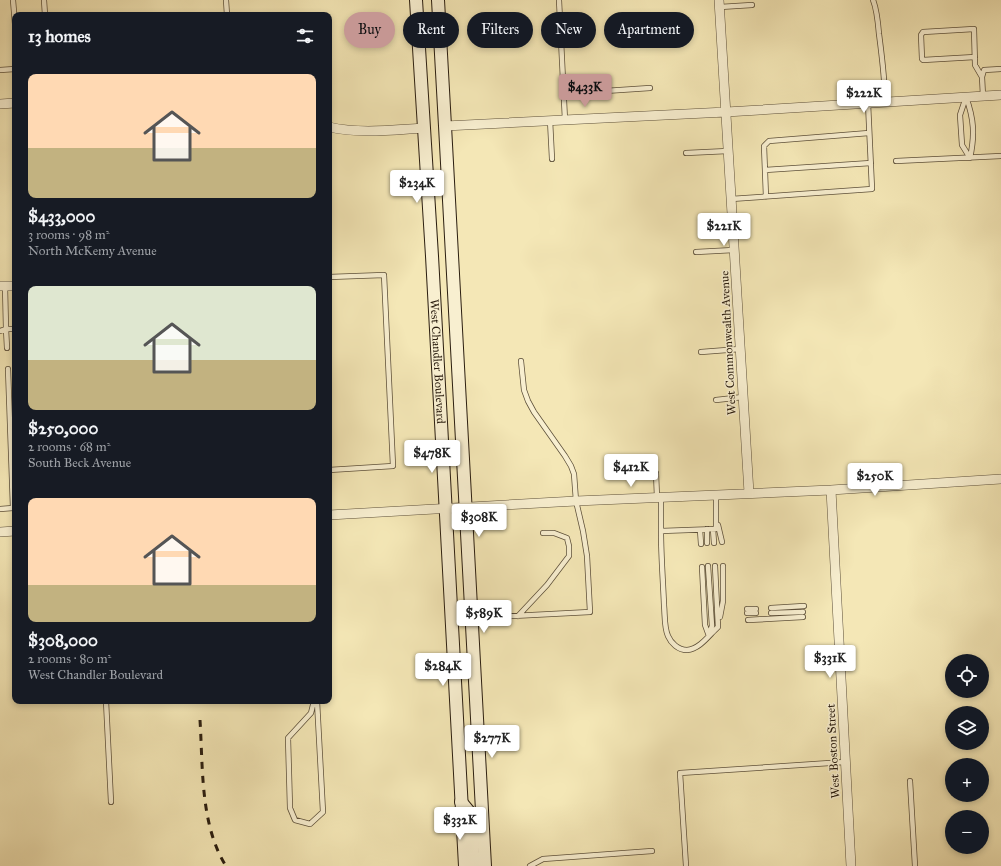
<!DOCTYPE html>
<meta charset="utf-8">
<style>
body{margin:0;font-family:"IM FELL Great Primer",serif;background:#20242c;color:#f1f3f6;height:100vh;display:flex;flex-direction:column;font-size:15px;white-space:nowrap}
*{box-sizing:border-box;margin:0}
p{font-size:13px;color:#9ea1a6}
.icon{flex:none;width:22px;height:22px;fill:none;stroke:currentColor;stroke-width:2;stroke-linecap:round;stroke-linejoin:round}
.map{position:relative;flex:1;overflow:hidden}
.sheet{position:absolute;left:12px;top:12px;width:320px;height:692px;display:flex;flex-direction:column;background:#171b24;border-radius:8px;box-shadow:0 2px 6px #0003}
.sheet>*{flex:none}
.top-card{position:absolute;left:344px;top:12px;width:380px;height:36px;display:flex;gap:8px}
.tools{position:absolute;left:945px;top:654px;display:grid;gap:8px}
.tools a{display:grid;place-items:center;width:44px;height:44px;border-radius:50%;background:#171b24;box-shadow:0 2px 6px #0003;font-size:20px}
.price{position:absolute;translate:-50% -34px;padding:0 9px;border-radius:4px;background:#fff;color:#222;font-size:13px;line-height:26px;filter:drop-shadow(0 1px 2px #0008)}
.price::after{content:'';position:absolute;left:50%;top:24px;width:12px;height:9px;margin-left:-6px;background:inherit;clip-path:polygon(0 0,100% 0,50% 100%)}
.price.active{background:#c59692;color:#111}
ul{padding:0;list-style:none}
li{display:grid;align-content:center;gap:8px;height:212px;padding:0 16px}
li span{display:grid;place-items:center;height:124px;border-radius:8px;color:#555}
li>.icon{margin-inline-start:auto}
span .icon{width:72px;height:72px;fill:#fffc;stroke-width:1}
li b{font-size:17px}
h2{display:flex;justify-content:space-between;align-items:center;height:48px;padding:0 16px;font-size:17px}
.chip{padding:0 14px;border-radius:18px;background:#171b24;box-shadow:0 2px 6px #0003;font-size:14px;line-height:36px}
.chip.active{background:#c59692;color:#111}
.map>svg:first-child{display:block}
</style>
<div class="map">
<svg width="1001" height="866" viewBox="0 0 1001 866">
<rect width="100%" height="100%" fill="#f4e7b6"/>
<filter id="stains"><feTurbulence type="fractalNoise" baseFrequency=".005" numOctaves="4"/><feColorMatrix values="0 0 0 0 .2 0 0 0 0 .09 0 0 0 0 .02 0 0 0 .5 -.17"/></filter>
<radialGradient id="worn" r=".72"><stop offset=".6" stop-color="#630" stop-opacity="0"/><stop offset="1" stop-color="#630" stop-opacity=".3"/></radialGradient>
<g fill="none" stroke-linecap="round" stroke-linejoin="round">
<g stroke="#5d503a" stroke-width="6">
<path id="lane" d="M13 0 15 24
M44 0 45 15
M226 0 227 15
M559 0 565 120
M873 0C877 10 878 22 879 34 882 57 885 79 885 102
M720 7 752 5
M975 57 923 60 922 59 921 35 923 32 974 29 975 65 982 77
M0 70 15 69
M605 91 650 88
M983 96 982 77 984 70 1001 69
M966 97C974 119 975 135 970 158L962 145 960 115Z
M550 120 552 159
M686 153 728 151
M15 154V160
M896 161 1001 156
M765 170 871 163
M766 197 764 146 769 141 869 133
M731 199 872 189 868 103
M696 252 734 250
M329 277 384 275 393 466 329 470
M5 286 6 329H15
M0 331 6 329 7 348
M701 352 740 349
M8 369 13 508H15
M716 400 743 397
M656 473 657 497
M661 497V531L716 529V495
M0 509 13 508
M718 525 722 542
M707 529V543
M713 529 714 543
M700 530 701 544
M661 531C661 556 663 580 664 605 665 615 664 627 668 636 671 643 678 650 687 650 700 649 709 635 718 627L715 566
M708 566 712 626 709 634
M702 567 705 625 709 636
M771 608 804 606
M747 609H756
M747 613H756
M771 613 803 612
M518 616 547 585 569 556V546L567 538 554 533H543
M720 617 723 601V566
M472 618 590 612 587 556 583 531 576 501 574 474 571 466 565 456 534 412 528 401 524 390 521 361
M748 620 803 617
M106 701 111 802
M314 701 311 713 288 738 290 808 295 820 310 824 323 812 317 701
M910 781 915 866
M530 866 543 859 652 851
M686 866 680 773 845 762"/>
</g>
<g stroke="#5d503a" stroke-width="10">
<path id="street" d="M719 0 749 493
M0 104 15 103
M445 126 726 112 1001 95
M329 127C359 134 392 130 423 128
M0 286H15
M831 490 851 866
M329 515 576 501 831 490 1001 479
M0 532 15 531"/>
</g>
<g stroke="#2b1e10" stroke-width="14">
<g id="secondary">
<path id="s1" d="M416 0 432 256 465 866"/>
<path d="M438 0 445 126 485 866"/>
<path d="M461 802 471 814 473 854 475 863 479 866"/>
</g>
</g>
<use href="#lane" stroke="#f8efd0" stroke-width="4.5"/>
<use href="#street" stroke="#f8efd0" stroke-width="9"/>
<use href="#secondary" stroke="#f8efd0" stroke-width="12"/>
<path stroke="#2b1e10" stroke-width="3" stroke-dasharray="7 7" stroke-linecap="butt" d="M200 720C203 767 200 825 226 866"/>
</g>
<g text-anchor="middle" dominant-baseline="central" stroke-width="3" stroke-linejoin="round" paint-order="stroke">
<g font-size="12" fill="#2b1e10" stroke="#f8efd0">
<text transform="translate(728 343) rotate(-93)">West Commonwealth Avenue</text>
<text stroke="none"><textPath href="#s1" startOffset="362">West Chandler Boulevard</textPath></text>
<text transform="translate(833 751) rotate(-93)">West Boston Street</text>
</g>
</g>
<rect width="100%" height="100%" filter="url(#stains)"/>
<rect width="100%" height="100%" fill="url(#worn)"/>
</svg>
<div class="tools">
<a><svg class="icon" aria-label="locate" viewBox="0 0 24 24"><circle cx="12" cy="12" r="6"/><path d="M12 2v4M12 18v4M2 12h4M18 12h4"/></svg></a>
<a><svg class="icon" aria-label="layers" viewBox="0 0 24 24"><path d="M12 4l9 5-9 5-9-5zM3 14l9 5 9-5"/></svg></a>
<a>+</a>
<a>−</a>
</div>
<b class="price active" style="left:585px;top:108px">$433K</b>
<b class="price" style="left:864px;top:114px">$222K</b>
<b class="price" style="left:417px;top:204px">$234K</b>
<b class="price" style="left:724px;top:247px">$221K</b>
<b class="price" style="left:432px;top:474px">$478K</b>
<b class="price" style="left:631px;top:488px">$412K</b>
<b class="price" style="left:875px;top:497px">$250K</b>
<b class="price" style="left:479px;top:538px">$308K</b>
<b class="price" style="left:484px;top:634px">$589K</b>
<b class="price" style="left:830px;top:679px">$331K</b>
<b class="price" style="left:443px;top:687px">$284K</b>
<b class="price" style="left:492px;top:759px">$277K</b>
<b class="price" style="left:460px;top:841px">$332K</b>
<div class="top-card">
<a class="chip active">Buy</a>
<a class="chip">Rent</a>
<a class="chip">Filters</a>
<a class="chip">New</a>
<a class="chip">Apartment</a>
</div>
<section class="sheet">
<h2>13 homes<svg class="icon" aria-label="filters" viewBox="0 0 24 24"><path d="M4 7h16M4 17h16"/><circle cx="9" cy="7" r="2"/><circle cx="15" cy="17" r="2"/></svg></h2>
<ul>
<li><span style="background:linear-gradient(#ffd9b3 60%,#c2b280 0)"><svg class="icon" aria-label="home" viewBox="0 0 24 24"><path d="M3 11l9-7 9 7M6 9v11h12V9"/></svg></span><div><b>$433,000</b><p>3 rooms · 98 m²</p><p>North McKemy Avenue</p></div></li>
<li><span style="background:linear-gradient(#dfe7d0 60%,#c2b280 0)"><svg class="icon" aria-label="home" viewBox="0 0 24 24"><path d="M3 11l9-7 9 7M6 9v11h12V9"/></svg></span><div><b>$250,000</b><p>2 rooms · 68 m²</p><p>South Beck Avenue</p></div></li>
<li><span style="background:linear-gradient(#ffd9b3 70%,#c2b280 0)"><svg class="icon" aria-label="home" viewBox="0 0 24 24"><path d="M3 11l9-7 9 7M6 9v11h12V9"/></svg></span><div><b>$308,000</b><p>2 rooms · 80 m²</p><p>West Chandler Boulevard</p></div></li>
</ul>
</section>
</div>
